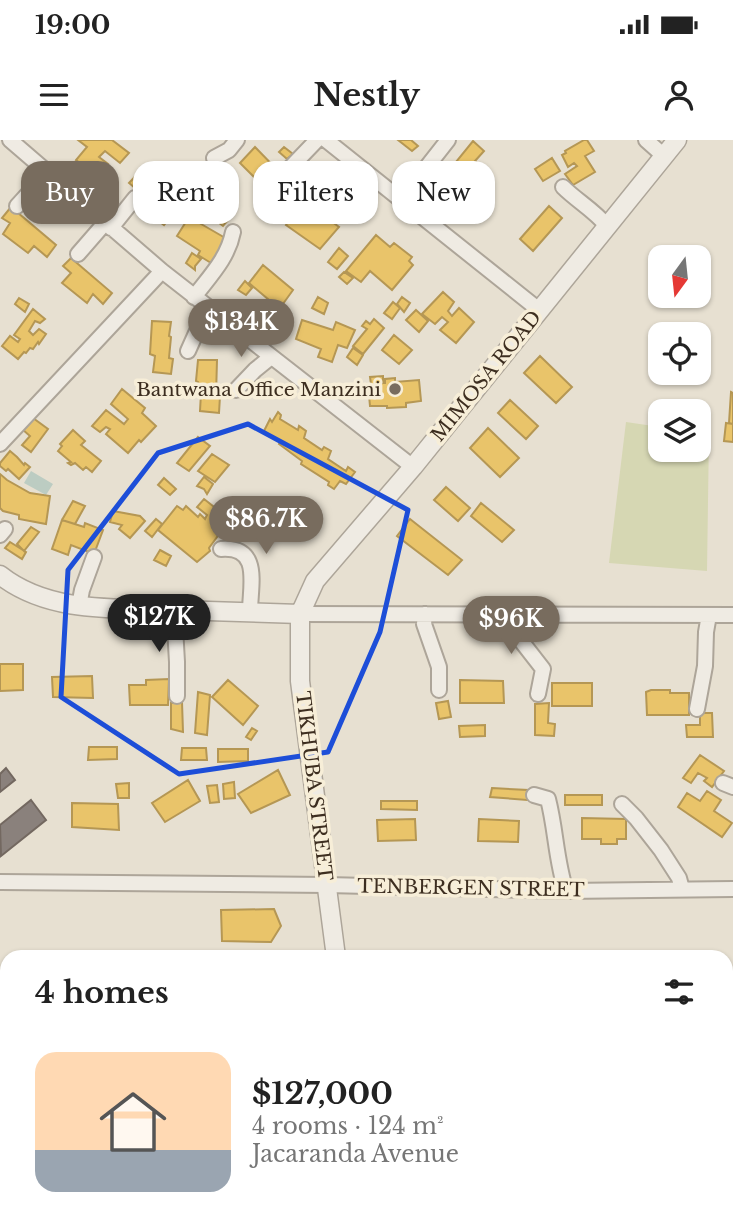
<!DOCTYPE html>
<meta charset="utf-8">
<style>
body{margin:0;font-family:"Libre Baskerville",serif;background:#f6f6f6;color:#222;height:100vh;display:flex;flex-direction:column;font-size:26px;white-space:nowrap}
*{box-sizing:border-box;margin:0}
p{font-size:23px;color:#767676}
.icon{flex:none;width:38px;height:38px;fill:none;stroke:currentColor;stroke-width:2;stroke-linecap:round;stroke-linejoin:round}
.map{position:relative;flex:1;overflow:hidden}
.sheet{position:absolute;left:0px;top:810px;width:733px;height:275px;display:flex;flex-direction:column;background:#fff;border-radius:21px 21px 0 0;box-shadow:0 2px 5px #0004}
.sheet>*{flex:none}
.guide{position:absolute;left:21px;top:21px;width:691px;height:63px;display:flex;gap:14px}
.needle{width:46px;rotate:195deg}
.buttons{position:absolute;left:648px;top:105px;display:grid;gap:14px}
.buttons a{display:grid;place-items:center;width:63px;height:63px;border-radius:14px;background:#fff;box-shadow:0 2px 5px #0004;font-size:35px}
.price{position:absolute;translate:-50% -60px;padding:0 16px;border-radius:24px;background:#786c5e;color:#fff;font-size:23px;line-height:46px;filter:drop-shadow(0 2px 4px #0008)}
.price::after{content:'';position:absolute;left:50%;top:42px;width:21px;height:16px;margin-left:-10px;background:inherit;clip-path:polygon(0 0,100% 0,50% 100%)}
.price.active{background:#222;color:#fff}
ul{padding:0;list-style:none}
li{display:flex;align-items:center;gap:21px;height:175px;padding:0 35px}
li span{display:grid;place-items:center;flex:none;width:196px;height:140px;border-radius:21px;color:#555}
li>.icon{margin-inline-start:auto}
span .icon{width:84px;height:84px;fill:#fffc;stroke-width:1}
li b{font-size:30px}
h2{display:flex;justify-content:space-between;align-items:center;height:84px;padding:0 35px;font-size:30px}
.pill{padding:0 24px;border-radius:21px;background:#fff;box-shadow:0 2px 5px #0004;font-size:24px;line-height:63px}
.pill.active{background:#786c5e;color:#fff}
.status{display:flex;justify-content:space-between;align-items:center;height:49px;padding:0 35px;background:#fff;direction:ltr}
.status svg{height:19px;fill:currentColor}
header{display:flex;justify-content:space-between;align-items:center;height:91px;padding:0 35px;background:#fff;font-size:32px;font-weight:800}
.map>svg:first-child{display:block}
</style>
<div class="status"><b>19:00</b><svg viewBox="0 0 49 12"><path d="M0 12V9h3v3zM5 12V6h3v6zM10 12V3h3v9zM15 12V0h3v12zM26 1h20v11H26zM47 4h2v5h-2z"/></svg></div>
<header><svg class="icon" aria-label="menu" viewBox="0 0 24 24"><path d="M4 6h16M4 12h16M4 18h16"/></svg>Nestly<svg class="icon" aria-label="person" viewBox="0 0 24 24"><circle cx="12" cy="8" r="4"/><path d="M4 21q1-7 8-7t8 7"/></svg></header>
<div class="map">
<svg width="733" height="1084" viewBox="0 0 733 1084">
<rect width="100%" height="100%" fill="#e7e0d1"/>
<path fill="#d6d7b3" d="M626 282 660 287V310H698V292L709 294 707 431 609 423Z"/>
<path fill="#bcccc2" d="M315 46 330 57 323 66 308 54Z
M31 331 53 344 46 355 24 343Z"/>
<path fill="#e9c46a" stroke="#b59754" stroke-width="2" d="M78 0H112L129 13 120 23 105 11 99 17 108 24 98 37 76 20 87 7Z
M398 0H411L418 6 412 11Z
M584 0H587L594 11 585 16 595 32 573 45 565 34 577 26 574 23 568 27 562 15 566 13 565 11Z
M473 1 484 11 475 21 483 28 470 44 451 28Z
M255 7 287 40 268 59 255 48 259 42 240 23Z
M284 7 293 14 287 19 279 12Z
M552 18 560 31 543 41 535 29Z
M144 27 168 47 167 49 173 53 160 69 129 43Z
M451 28 470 44 463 52 453 45 447 52 437 44Z
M223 29 233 37 225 47 214 37 219 30 221 31Z
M217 49 229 60 221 69 217 66 210 75 200 67Z
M309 57 319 64 316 69 323 74 324 72 337 83 335 84 339 87 320 109 286 85 306 58 308 59Z
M228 61 234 67 229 72 222 67Z
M149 65 161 74 162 71 166 74 164 77 168 80 164 85 145 70Z
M549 66 562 78 533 111 520 99Z
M11 67 56 105 47 117 34 106 28 113 3 94 10 83 2 78Z
M220 72 229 79 223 86 214 79Z
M189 77 227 99 211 123 198 115 200 111 177 96Z
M376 95 390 107 394 103 412 117 409 121 413 125 392 150 370 131 361 142 346 131Z
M339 108 348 116 337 129 328 122Z
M192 113 201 119 195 126V130L186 123Z
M71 118 112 153 103 164 93 154 87 163 62 143 71 133 63 126Z
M263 125 293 150 280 168 286 173 284 175 290 180 283 187 261 170 269 160 249 143Z
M344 132 353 138 347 144 339 137Z
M245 141 252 148 246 155 238 150Z
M443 152 454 162 448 171 452 176 459 168 474 182 456 203 440 190 448 182 442 177 435 184 422 174Z
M318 157 328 163 324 174 312 168Z
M402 157 410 163 404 172 397 164Z
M19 158 29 164 25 172 15 164Z
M393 162 400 168 392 179 384 173Z
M33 169 45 179 40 183 35 181 29 191 33 195 39 189 46 194 39 204 38 202 33 209 30 208 26 213 24 212 18 219 2 206 10 196 18 202 20 199 14 195Z
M416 170 428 181 419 192 406 180Z
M374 179 384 188 363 214 353 206 367 189 362 186 366 181 370 184Z
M302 180 333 190 336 182 355 190 347 208 338 205 332 222 318 217 321 209 296 199Z
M152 181 171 182 169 196 171 197 169 218 173 219 171 234 153 232 155 216 150 214Z
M394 195 412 210 399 224 382 210Z
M353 208 363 215 357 225 347 217Z
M540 216 572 247 556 263 524 233Z
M198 220H217L216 256H220L219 273 200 271 201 253H197L198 242 196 241Z
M383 236V243H385V239L395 238V242L419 240 421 261 406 263V267L387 268V266H370L368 244H371L370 237Z
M122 249 145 268 142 273 156 286 141 302 139 300 128 313 106 294 110 289 106 287 100 292 92 286 106 270 124 284 128 279 111 264Z
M731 252 733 253V284L729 283Z
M510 260 538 286 526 299 498 273Z
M278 272 281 275 280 279 298 290 299 286 306 291 304 298 322 310 324 307 331 311 328 319 346 331 348 327 355 332 346 344 340 341 334 349 328 345 329 342 301 324 302 321 279 304 280 302 264 291 270 279 272 282Z
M33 278 48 289 31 312 22 305 30 296 22 289Z
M726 283 733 284V302L724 301Z
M488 288 519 318 500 337 470 308Z
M73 290 85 301 81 305 101 321 92 332 86 327 83 330 75 323 71 325 68 323 71 322 58 311 62 306 60 304Z
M198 297 210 306 189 331 177 323Z
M10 311 17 317 24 325 25 323 30 327 19 339 8 329 6 331 0 326V323Z
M212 314 229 325 215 342 198 331Z
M0 334 7 340 30 353 50 356 46 384 19 379V375L3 371 0 368Z
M204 337 213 344 207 354 204 349 197 346Z
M164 338 176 349 170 355 158 345Z
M446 347 470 368 458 381 434 360Z
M204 359 232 381 225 388 216 384 213 388 220 393 209 408 210 411 197 422 158 390 177 366 183 370 186 366 198 377 200 374 205 379 207 375 197 367Z
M73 361 85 366 75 384 62 380Z
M481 363 514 390 502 402 471 376Z
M113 371 140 376 145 381 130 398 119 389 122 385 110 382Z
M156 379 162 384 152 397 145 391Z
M410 379 462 420 448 435 397 396Z
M62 380 84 387 85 383 103 390 94 414 71 405 68 415 52 409Z
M31 387 39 392 24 411 17 404Z
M10 402 26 412 22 419 5 408Z
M160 410 171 416 166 426 154 420Z
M0 524H23V550L0 551Z
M92 536 93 558 53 557 52 537Z
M169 539 168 565H130L129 545H146V540Z
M228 540 258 566 243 585 212 557Z
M460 540 503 541 504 563H460Z
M552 543H592V566H552Z
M651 550H670V553H689V575H647L646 552Z
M198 552 210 555 207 595 195 593Z
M448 561 451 577 439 579 436 563Z
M182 562 183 592 171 589V563Z
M549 563 548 583 555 584 554 596 535 595V564Z
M700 573H712L713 597H687L686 585H700Z
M485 585V596L460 597 459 586Z
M252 588 257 591 251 600 246 597Z
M89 607H117V619L88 620Z
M182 608H206L207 620H181Z
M218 609H248V621L218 622Z
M700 615 724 631 712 647 704 641 707 638 698 633 691 643 683 638Z
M278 630 290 655 251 673 238 654Z
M188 640 200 661 165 682 152 663Z
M234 642 235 658 224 659 223 644Z
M129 643V658H118L116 644Z
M217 645 219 662 210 663 207 646Z
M492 648 528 650 527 660 490 657Z
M707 651 721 660 714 671 732 683 722 697 678 667 687 653 700 661Z
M565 655H602V665H565Z
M381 661H417V670L381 669Z
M72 663 118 664 119 690 72 687Z
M582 678 626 679V699H617V704H601V699H582Z
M415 679 416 700 378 701 377 680Z
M479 679 519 681 518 702 478 701Z
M274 769 281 786 271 802 222 801 221 770Z
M0 848 7 849V883H0Z
M422 1078H452L448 1084H426L420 1080Z
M486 1078H506V1081L487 1084Z"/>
<path fill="#2a9d8f" stroke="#307c6e" stroke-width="2" d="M13 1078H60L57 1084H10Z"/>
<path fill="#f28482" stroke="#bc6a65" stroke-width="2" d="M731 961 732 967H733V982L726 975V963Z
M726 1051H733V1079L718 1081 717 1078H726Z
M564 1078H575L576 1084H565Z
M644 1078H707L709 1084H645Z
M633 1080V1084H618V1082Z"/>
<path fill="#8a817c" stroke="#736860" stroke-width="2" d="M6 628 15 640 0 652V634Z
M31 660 46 680 1 716 0 685Z"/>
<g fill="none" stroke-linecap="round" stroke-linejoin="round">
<g stroke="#ada599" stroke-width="10">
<path id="service" d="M0 985 7 986
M0 1015 7 1002"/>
</g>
<g stroke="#ada599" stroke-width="18">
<path id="minor" d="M10 0 162 131 413 327
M326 0 539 170
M646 0 664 16
M214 18 229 10 237 0
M291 27 317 0
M563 47C577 61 594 70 607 86
M402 61 415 42 448 0
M81 62 94 44 104 35
M17 66 47 33
M111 88 135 58
M78 114 105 83
M194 157C210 136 228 118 233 92
M188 211 201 182 215 173
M236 250 255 230 271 217
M0 304 162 131
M0 395 5 389
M221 409C262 406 250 445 250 472
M79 466 82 450 94 417
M174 470 177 522V556
M300 474 733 475
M425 474 424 484 439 527V550
M505 474 515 493 543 529 538 554
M697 569 705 526 706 492 709 475
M723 643 733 647
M534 655 548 659C556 690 556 721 566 751
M622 664 636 678 661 710 679 738 682 749
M0 742 327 745 566 751 733 749
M726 911 733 910
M0 940 7 942"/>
</g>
<g stroke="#ada599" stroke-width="21">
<path id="tertiary" d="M0 435C49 474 118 468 176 470 218 471 259 473 300 474
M336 817 300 541V474L315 441 413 327 677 0
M370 1078V1084"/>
</g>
<use href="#service" stroke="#efebe3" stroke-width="7"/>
<use href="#minor" stroke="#efebe3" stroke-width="14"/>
<use href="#tertiary" stroke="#efebe3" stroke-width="18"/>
</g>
<path fill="none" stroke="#1d4ed8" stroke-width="5" stroke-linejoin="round" d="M248 284 408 370 380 492 328 612 179 634 61 557 68 430 158 313Z"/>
<circle fill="#786c5e" stroke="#f7eed8" stroke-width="2.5" cx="395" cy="249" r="7"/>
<g text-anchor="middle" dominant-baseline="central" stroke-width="7" stroke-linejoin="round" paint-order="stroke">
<g font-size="19" fill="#3d2e20" stroke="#f7eed8">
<text transform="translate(486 236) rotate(-51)">MIMOSA ROAD</text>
<text transform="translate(314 646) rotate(83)">TIKHUBA STREET</text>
<text transform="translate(471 748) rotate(1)">TENBERGEN STREET</text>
</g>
<g font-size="19" fill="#3d2e20" stroke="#f7eed8" text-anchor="end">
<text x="381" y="249">Bantwana Office Manzini</text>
</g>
</g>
</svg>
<div class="buttons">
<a><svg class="needle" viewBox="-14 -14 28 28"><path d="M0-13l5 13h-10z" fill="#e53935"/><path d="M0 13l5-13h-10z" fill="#767676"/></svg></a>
<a><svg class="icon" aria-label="locate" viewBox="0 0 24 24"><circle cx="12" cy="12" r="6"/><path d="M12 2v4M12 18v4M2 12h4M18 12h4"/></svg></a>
<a><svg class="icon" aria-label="layers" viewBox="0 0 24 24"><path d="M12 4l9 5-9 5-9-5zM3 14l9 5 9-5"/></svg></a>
</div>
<b class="price" style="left:241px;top:219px">$134K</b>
<b class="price" style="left:266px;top:416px">$86.7K</b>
<b class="price active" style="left:159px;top:514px">$127K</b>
<b class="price" style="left:511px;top:516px">$96K</b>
<div class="guide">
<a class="pill active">Buy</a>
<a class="pill">Rent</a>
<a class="pill">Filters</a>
<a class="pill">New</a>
</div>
<section class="sheet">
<h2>4 homes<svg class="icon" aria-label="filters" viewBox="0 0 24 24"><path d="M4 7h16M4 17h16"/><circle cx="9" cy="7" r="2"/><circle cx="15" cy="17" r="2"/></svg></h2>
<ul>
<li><span style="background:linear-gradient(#ffd9b3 70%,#9aa5b1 0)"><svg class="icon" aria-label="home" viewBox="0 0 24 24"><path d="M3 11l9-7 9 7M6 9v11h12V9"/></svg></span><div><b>$127,000</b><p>4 rooms · 124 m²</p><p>Jacaranda Avenue</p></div></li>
</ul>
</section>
</div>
